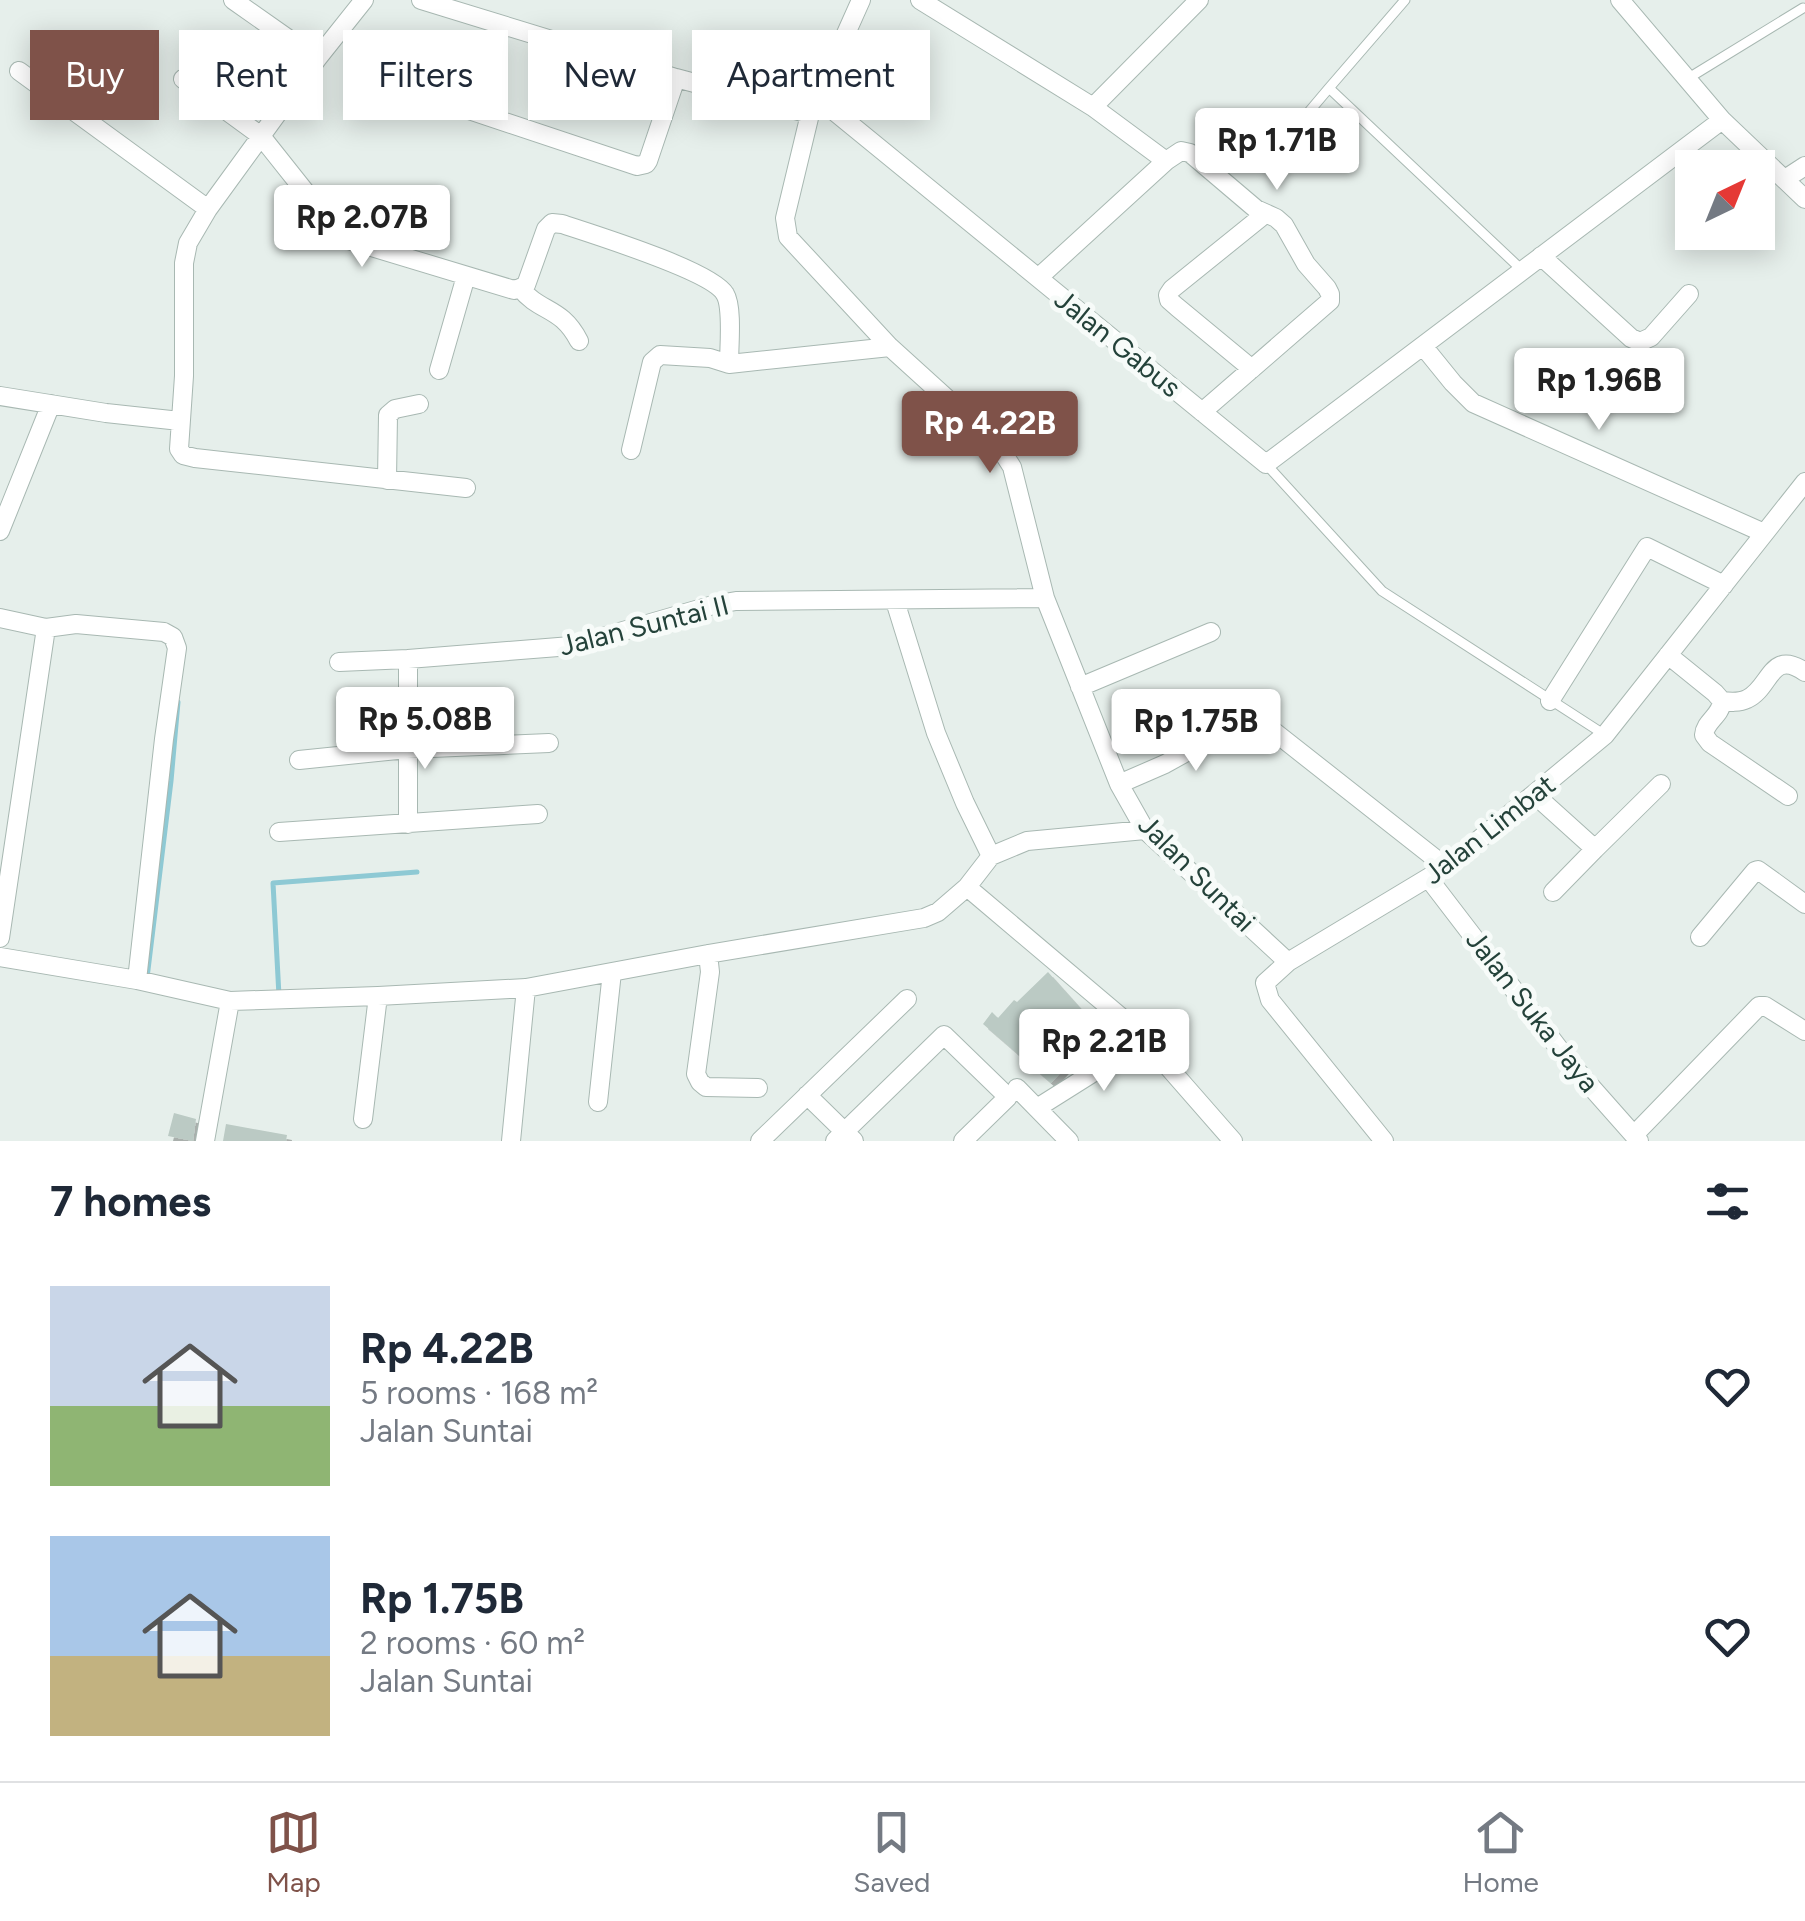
<!DOCTYPE html>
<meta charset="utf-8">
<style>
body{margin:0;font-family:Figtree,sans-serif;background:#f6f6f7;color:#1f2937;height:100vh;display:flex;flex-direction:column;font-size:38px;white-space:nowrap}
*{box-sizing:border-box;margin:0}
p{font-size:32px;color:#747a83}
.icon{flex:none;width:55px;height:55px;fill:none;stroke:currentColor;stroke-width:2;stroke-linecap:round;stroke-linejoin:round}
.map{position:relative;height:1141px;overflow:hidden}
.side{display:flex;flex-direction:column;background:#fff;flex:1}
.side>*{flex:none}
.guide{position:absolute;left:30px;top:30px;width:1000px;height:90px;display:flex;gap:20px}
.needle{width:65px;rotate:43deg}
.fabs{position:absolute;left:1675px;top:150px;display:grid;gap:20px}
.fabs a{display:grid;place-items:center;width:100px;height:100px;border-radius:0px;background:#fff;box-shadow:0 5px 25px #0003;font-size:50px}
.price{position:absolute;translate:-50% -85px;padding:0 22px;border-radius:10px;background:#fff;color:#222;font-size:32px;line-height:65px;filter:drop-shadow(0 2px 5px #0008)}
.price::after{content:'';position:absolute;left:50%;top:60px;width:30px;height:22px;margin-left:-15px;background:inherit;clip-path:polygon(0 0,100% 0,50% 100%)}
.price.active{background:#7f5249;color:#fff}
ul{padding:0;list-style:none}
li{display:flex;align-items:center;gap:30px;height:250px;padding:0 50px}
li span{display:grid;place-items:center;flex:none;width:280px;height:200px;border-radius:0px;color:#555}
li>.icon{margin-inline-start:auto}
span .icon{width:120px;height:120px;fill:#fffc;stroke-width:1}
li b{font-size:42px}
h2{display:flex;justify-content:space-between;align-items:center;height:120px;padding:0 50px;font-size:42px}
.chip{padding:0 35px;border-radius:0px;background:#fff;box-shadow:0 5px 25px #0003;font-size:35px;line-height:90px}
.chip.active{background:#7f5249;color:#fff}
.tabs{display:flex;justify-content:space-around;align-items:center;height:140px;border-top:2px solid #e0e1e3;background:#fff;font-size:28px;color:#747a83}
.tabs a{display:grid;justify-items:center;gap:5px}
.tabs .active{color:#7f5249}
.map>svg:first-child{display:block}
</style>
<div class="map">
<svg width="1805" height="1141" viewBox="0 0 1805 1141">
<defs>
<filter id="shadow"><feDropShadow dx="5" dy="5" stdDeviation="0" flood-color="#0004"/></filter>
</defs>
<rect width="100%" height="100%" fill="#e6efeb"/>
<g fill="none" stroke-linecap="round" stroke-linejoin="round">
<path stroke="#8ec9d4" stroke-width="5" d="M147 978 171 781 178 702
M279 996 273 883 417 872"/>
</g>
<path fill="#bbcac4" filter="url(#shadow)" d="M1048 972 1100 1030 1071 1055 1074 1058 1051 1083 983 1024 992 1012 998 1018 1014 1000 1017 1002Z
M174 1113 196 1119 193 1141 168 1136Z
M226 1124 287 1135 286 1141H223Z"/>
<g fill="none" stroke-linecap="round" stroke-linejoin="round">
<g stroke="#a8b8b2" stroke-width="11">
<path id="lane" d="M1405 0 1329 88 1522 270
M1687 79 1803 8
M1270 158 1329 88
M1266 464 1382 591 1605 735"/>
</g>
<g stroke="#a8b8b2" stroke-width="20">
<path id="street" d="M233 0 317 59
M364 0 317 59 208 209 188 243 184 263V376L179 449 183 455 195 458 466 488
M421 0 676 78 810 114
M861 0 810 114 785 218 788 237 890 347 998 445 1012 467 1045 598 1119 784 1145 830 1288 962
M920 0 1093 107 1199 0
M1620 0 1722 120 1805 199
M19 71 208 209
M183 79 261 136 338 233 345 239 514 290 520 288
M433 98 637 166 646 164 648 161 676 78
M818 98 1266 464 1722 120
M1093 107 1166 161
M1785 179 1805 166
M1541 256 1631 338 1640 342 1651 337 1689 294
M1038 278 1166 161 1181 151 1190 153 1256 209 1276 218 1284 225 1306 264 1327 288 1330 294V301L1202 412
M520 288 526 285 546 229 552 223 562 224C592 234 712 271 725 294 733 307 729 347 729 364
M520 288C540 313 561 306 579 341
M1423 346 1453 383 1473 403 1764 533
M1252 369 1177 307 1169 300 1168 295 1172 289 1265 214
M439 370 466 276
M0 396 106 413 180 421
M631 450 652 362 660 355 710 358 729 364 890 347
M387 480 388 415 395 409 419 404
M0 531 51 404
M895 601 936 733 965 803 991 856
M0 618 46 628
M1668 655 1715 693 1722 701C1721 716 1705 721 1704 735L1710 743 1788 796
M339 662 408 659
M1080 687 1211 632
M1550 701 1647 547 1724 585
M1722 701C1730 702 1739 703 1747 699 1771 688 1770 648 1805 672
M299 760 407 749 549 743
M1119 784 1165 764 1253 715 1446 867
M1534 794 1595 849 1661 784
M408 824V659L571 646 713 605 736 601 1045 598
M279 832 538 814
M1429 879 1570 1063 1639 1141
M967 887 1135 1029 1233 1141
M1553 892 1595 849
M1700 937 1755 871 1758 870 1805 904
M0 938 46 628 76 624 164 632 173 637 177 648 164 739 137 980
M708 954 710 972 696 1074 700 1082 706 1087 758 1088
M0 957 137 980 230 1001 378 996 526 988 708 954 924 918 938 912 967 887 991 856 1027 841 1145 830
M1017 1088 1069 1141
M807 1095 854 1141
M598 1102 612 972
M1037 1108 1145 1040
M363 1119 378 996
M1634 1135 1759 1006H1765L1805 1031
M205 1141 230 1001
M511 1141 526 988
M760 1141 907 999
M835 1141 944 1035 1008 1097 963 1141
M1384 1141 1270 1000 1265 983 1288 962 1446 867 1605 735 1805 482"/>
</g>
<use href="#lane" stroke="#fff" stroke-width="9"/>
<use href="#street" stroke="#fff" stroke-width="18"/>
</g>
<g text-anchor="middle" dominant-baseline="central" stroke-width="10" stroke-linejoin="round" paint-order="stroke">
<g font-size="28" fill="#24423a" stroke="#f7fbf9">
<text transform="translate(1118 343) rotate(39)">Jalan Gabus</text>
<text transform="translate(644 625) rotate(-14)">Jalan Suntai II</text>
<text transform="translate(1489 829) rotate(-38)">Jalan Limbat</text>
<text transform="translate(1197 873) rotate(45)">Jalan Suntai</text>
<text transform="translate(1533 1011) rotate(52)">Jalan Suka Jaya</text>
</g>
</g>
</svg>
<div class="fabs">
<a><svg class="needle" viewBox="-14 -14 28 28"><path d="M0-13l5 13h-10z" fill="#e53935"/><path d="M0 13l5-13h-10z" fill="#747a83"/></svg></a>
</div>
<b class="price" style="left:1277px;top:193px">Rp 1.71B</b>
<b class="price" style="left:362px;top:270px">Rp 2.07B</b>
<b class="price" style="left:1599px;top:433px">Rp 1.96B</b>
<b class="price active" style="left:990px;top:476px">Rp 4.22B</b>
<b class="price" style="left:425px;top:772px">Rp 5.08B</b>
<b class="price" style="left:1196px;top:774px">Rp 1.75B</b>
<b class="price" style="left:1104px;top:1094px">Rp 2.21B</b>
<div class="guide">
<a class="chip active">Buy</a>
<a class="chip">Rent</a>
<a class="chip">Filters</a>
<a class="chip">New</a>
<a class="chip">Apartment</a>
</div>
</div>
<section class="side">
<h2>7 homes<svg class="icon" aria-label="filters" viewBox="0 0 24 24"><path d="M4 7h16M4 17h16"/><circle cx="9" cy="7" r="2"/><circle cx="15" cy="17" r="2"/></svg></h2>
<ul>
<li><span style="background:linear-gradient(#c9d6e8 60%,#8fb573 0)"><svg class="icon" aria-label="home" viewBox="0 0 24 24"><path d="M3 11l9-7 9 7M6 9v11h12V9"/></svg></span><div><b>Rp 4.22B</b><p>5 rooms · 168 m²</p><p>Jalan Suntai</p></div><svg class="icon" aria-label="heart" viewBox="0 0 24 24"><path d="M12 20l-8-8c-3-5 5-10 8-4 3-6 11-1 8 4z"/></svg></li>
<li><span style="background:linear-gradient(#a9c7e8 60%,#c2b280 0)"><svg class="icon" aria-label="home" viewBox="0 0 24 24"><path d="M3 11l9-7 9 7M6 9v11h12V9"/></svg></span><div><b>Rp 1.75B</b><p>2 rooms · 60 m²</p><p>Jalan Suntai</p></div><svg class="icon" aria-label="heart" viewBox="0 0 24 24"><path d="M12 20l-8-8c-3-5 5-10 8-4 3-6 11-1 8 4z"/></svg></li>
</ul>
</section>
<nav class="tabs">
<a class="active"><svg class="icon" aria-label="map" viewBox="0 0 24 24"><path d="M3 6l6-2 6 2 6-2v14l-6 2-6-2-6 2zM9 4v14M15 6v14"/></svg>Map</a>
<a><svg class="icon" aria-label="saved" viewBox="0 0 24 24"><path d="M7 4h10v16l-5-4-5 4z"/></svg>Saved</a>
<a><svg class="icon" aria-label="home" viewBox="0 0 24 24"><path d="M3 11l9-7 9 7M6 9v11h12V9"/></svg>Home</a>
</nav>
